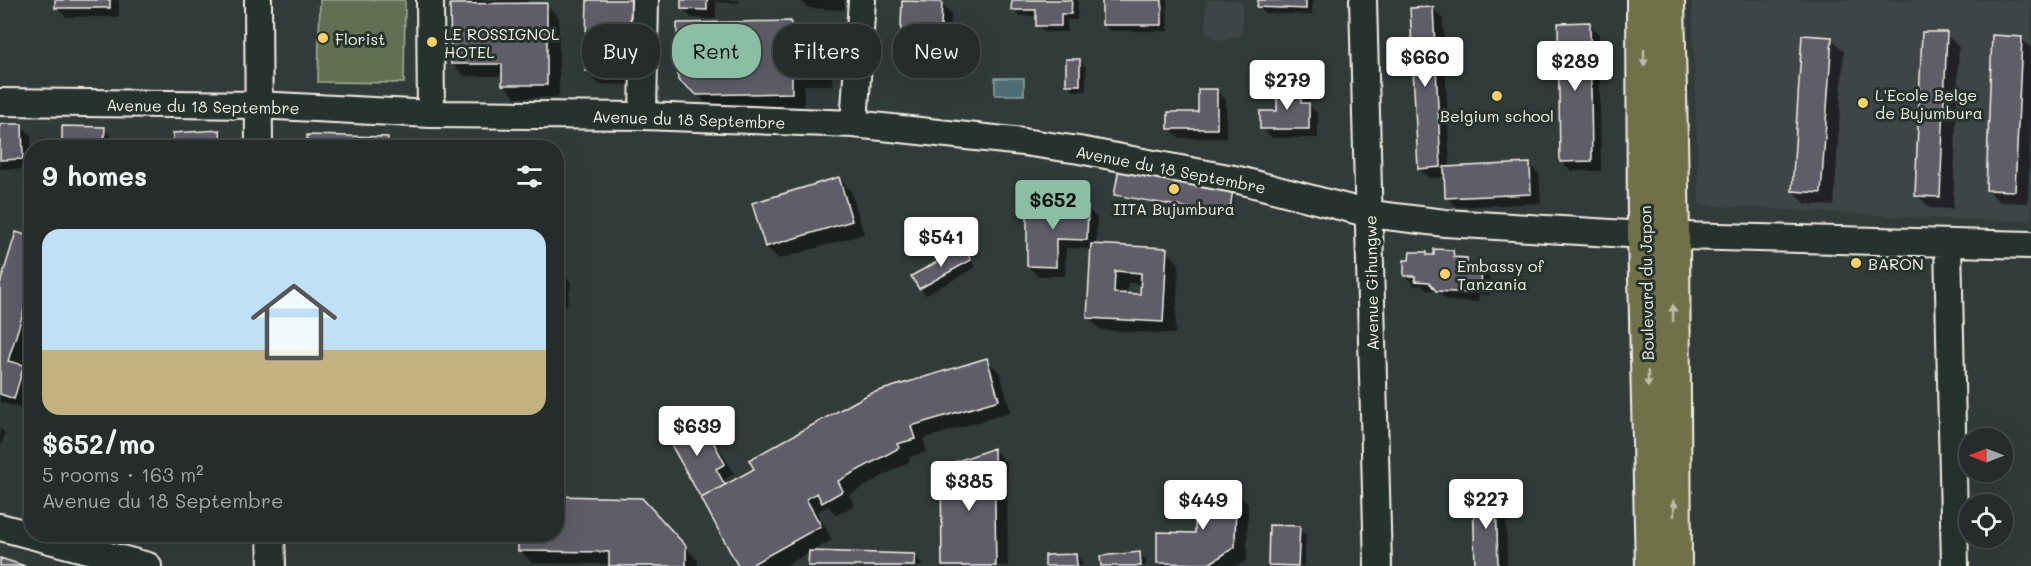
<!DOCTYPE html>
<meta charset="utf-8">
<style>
body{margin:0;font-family:Mali,sans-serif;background:#2d3433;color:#f1f3f6;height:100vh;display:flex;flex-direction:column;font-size:22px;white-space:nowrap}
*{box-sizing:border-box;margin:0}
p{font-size:20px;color:#a3a7a9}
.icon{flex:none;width:33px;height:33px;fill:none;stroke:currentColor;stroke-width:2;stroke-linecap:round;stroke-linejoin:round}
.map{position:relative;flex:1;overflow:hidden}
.side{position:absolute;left:24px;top:140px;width:540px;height:402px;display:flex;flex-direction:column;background:#252c2b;border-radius:24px;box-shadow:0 6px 24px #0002,0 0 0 2px #424847}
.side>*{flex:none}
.banner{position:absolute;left:582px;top:24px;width:570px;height:54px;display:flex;gap:12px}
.needle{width:39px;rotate:270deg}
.tools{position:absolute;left:1959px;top:428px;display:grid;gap:12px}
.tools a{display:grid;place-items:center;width:54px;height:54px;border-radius:50%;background:#252c2b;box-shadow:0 6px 24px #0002,0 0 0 2px #424847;font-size:30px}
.price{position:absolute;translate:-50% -51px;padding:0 14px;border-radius:6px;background:#fff;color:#222;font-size:20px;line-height:39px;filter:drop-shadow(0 2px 3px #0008)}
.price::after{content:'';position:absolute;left:50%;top:36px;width:18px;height:14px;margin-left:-9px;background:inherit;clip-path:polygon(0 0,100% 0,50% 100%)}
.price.active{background:#8abfa5;color:#111}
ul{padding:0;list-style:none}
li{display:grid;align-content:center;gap:12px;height:318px;padding:0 18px}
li+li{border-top:2px solid #424847}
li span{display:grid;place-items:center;height:186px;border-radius:18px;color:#555}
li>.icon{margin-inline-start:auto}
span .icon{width:108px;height:108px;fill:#fffc;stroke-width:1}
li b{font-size:26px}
h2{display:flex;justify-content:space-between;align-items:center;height:72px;padding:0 18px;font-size:26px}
.chip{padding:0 21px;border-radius:24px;background:#252c2b;box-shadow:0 6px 24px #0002,0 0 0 2px #424847;font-size:21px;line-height:54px}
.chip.active{background:#8abfa5;color:#111}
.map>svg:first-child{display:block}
</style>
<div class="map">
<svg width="2031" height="566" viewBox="0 0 2031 566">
<rect width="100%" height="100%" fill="#313b39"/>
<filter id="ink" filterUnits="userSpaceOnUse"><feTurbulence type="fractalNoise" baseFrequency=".0167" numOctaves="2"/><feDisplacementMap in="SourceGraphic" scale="12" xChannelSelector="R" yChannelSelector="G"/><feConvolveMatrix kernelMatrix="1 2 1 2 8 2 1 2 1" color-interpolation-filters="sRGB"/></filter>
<g filter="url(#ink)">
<path fill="#3e4547" d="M1206 0H1242V36L1220 41 1206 34Z
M1692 0H2031V220H1961L1699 205Z"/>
<path fill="#5e7053" stroke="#a9b09e" stroke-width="1.5" d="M320 0H405L404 83 318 82Z"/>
<path fill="#4c6d73" stroke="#8fa2a2" stroke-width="1.5" d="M995 78H1024V95H995Z"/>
<path fill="#0007" fill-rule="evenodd" d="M56 0H119V17H66L56 7Z
M468 0H528L529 5H546L559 18V97L516 98 504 85V76H465L452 64 474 5Z
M588 0 643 85 599 84 586 71Z
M683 0H739V3L716 2V19L692 18 682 8Z
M800 0H845L844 10 808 8Z
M1013 0H1078L1077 20H1067V32H1044L1037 25 1038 16H1019L1013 9Z
M1104 0H1167L1168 31H1110L1104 25Z
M1259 0H1312V15L1265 13 1259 7Z
M941 4 951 14 950 60 912 58 902 48Z
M1433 9 1443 19 1450 168 1529 165 1539 174 1541 203 1457 207 1447 198 1446 177 1429 178 1419 168Z
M791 23 803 36 804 47H819L832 60V85H804V106L711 107 679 79Z
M1589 24 1599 34 1601 171H1571L1561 161Z
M1946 34 1959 47 1953 209 1930 208 1917 195Z
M1831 38 1844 51 1834 206 1806 204 1793 191Z
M2021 38 2031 48V122L2028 203 2000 202 1987 190Z
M1079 60 1086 67V91H1074L1067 84Z
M1300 87 1310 97V106L1318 114V138H1272L1262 128 1278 113Z
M1216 90 1226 100V138H1179L1169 128 1199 114Z
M21 125 31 135 32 169H0V126Z
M104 129 114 139V147H63Z
M219 132 229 142 230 147H176Z
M388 138 397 147H309Z
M556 154 565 162 563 187 556 186Z
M839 178 851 191 864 234 779 259 766 247Z
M1236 188 1231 217 1119 197 1116 194Z
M1087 208 1097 218 1096 246 1166 250 1179 263 1175 334 1101 330 1088 318 1092 249 1066 248 1065 276H1038L1028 266ZM1128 283 1142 284V296L1127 295Z
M32 238V339L23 366 32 375V395L27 410 0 402V290Z
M963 249 976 267 926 295 920 288Z
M1452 251 1460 259 1466 260 1475 268 1481 269 1491 279 1490 295 1479 294 1478 302 1447 301 1438 292 1427 290 1422 285 1415 286 1405 276 1426 254 1429 256H1436Z
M556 271 561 272 571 282 567 306 556 305Z
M987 360 1000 373 1011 412 923 439 927 452 909 457 910 461 849 495 855 505 836 515 828 506 817 512 832 540 785 566H739L688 421 700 434 705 430 715 440 734 474 725 479 728 485Z
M0 428 5 433 0 450Z
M994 450 1007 463 1008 566H944Z
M1235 491 1248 504 1247 560 1238 566H1162L1159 562 1197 534Z
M1496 496 1506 506 1507 566H1477Z
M655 513 698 561V566H610V564L532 563 520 550V534H556Z
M1299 528 1306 535 1304 566H1271L1270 565Z
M1139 554 1146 560V566H1102Z
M914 555 924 566H810Z
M1076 555 1082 562V566H1047Z"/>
<path fill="#5e5d68" stroke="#f4f1e8" stroke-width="1.5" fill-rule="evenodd" d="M55 0H110V8H55Z
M587 0H633L631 73 585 71Z
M681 0H707V10L681 9Z
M1012 0H1072L1071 14H1061V26H1036V10H1011Z
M1102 0H1162V25H1102Z
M1258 0H1306V9L1257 7Z
M902 1 942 2 940 50 900 49Z
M547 3V85H502V64H451L450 4Z
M1433 7 1441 167 1418 169 1410 8Z
M791 21V45H820V73H792V93L697 95 678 80 677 23Z
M1590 22 1592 161 1560 162 1558 23Z
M1922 32H1947L1940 197 1915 196Z
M1802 35 1832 37 1821 193 1792 191Z
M1992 35 2022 37 2015 191 1986 190Z
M1066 59H1080V85H1066Z
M1277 85H1301V103H1309V129H1260V111H1277Z
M1198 89H1217V129H1168V112H1198Z
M0 124H22L23 159 0 160Z
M62 126 105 127 104 147H62Z
M220 130 221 147H174L173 133Z
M307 135 388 137V147H307Z
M426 142 479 146V147H426Z
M1120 163 1234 184 1229 215 1114 195Z
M1530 163 1531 194 1445 198 1444 167Z
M839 177 852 221 765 247 752 203Z
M1027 206 1088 207 1087 240 1056 239V267L1027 266Z
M16 232 32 237V285L8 361 24 365 14 399 0 394V284Z
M1091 244 1167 248 1163 322 1087 318ZM1115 271 1141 273 1140 294 1114 293Z
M964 247 971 260 919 289 911 276Z
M1434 249 1453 250 1454 257 1467 258V266L1482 267 1481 286 1469 285V293L1436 291 1429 282 1415 281V276H1404V260H1409L1410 252H1427V255H1434Z
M556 270H561L557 297H556Z
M987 358 999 400 911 426 915 439 897 444 899 448 838 481 843 491 822 503 817 493 806 499 821 526 749 566H738L701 498 754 469 749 460 869 394Z
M688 419 696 434 706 428 725 464 716 469 725 485 701 498 664 432Z
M994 448 996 566H942L941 467Z
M1196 489 1236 490 1235 547 1209 564 1157 563V532L1195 533Z
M1496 494 1498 566H1475L1473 495Z
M556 496 642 498 686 546V566H609V552L518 551V534H556Z
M1269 525 1300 526 1298 566 1268 565Z
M809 551 915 554 914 566H808Z
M1140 552 1141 566H1101L1100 556Z
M1076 554 1077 566H1045V555Z
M0 558 25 566H0Z"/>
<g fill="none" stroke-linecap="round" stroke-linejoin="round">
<g stroke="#f4f1e8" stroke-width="30">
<path id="minor" d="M258 0 259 147
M430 0 431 114
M1363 0 1378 566
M0 102 257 105 431 114 643 116 854 124 1023 142 1079 150 1239 180 1370 214 1445 223 1644 235 2031 245
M643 116 645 0
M854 124 862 0
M1948 243 1955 566
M0 527 148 566
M271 534 272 566"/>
</g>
<g stroke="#f4f1e8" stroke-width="36">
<path id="major" d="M1643 0 1644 235 1652 566
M1668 0 1673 234 1675 566"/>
</g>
<use href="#minor" stroke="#26332d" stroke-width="26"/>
<use href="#major" stroke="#70704a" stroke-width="32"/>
</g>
<defs><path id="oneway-solid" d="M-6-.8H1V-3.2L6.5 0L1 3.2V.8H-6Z" transform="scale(1.5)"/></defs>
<g fill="#bfbda9">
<use href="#oneway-solid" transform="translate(1644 58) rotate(90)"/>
<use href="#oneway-solid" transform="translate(1673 313) rotate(-90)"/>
<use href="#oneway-solid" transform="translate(1648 379) rotate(89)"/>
<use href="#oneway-solid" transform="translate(1674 508) rotate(-90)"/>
</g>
</g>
<g fill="#ffd166" stroke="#26332d" stroke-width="2">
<circle cx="323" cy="38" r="6"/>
<circle cx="432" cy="42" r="6"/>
<circle cx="1497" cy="96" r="6"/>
<circle cx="1863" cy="103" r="6"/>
<circle cx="1174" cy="189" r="6"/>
<circle cx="1856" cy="263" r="6"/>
<circle cx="1445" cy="274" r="6"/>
</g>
<g text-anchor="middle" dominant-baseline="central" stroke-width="6" stroke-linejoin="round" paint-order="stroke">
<g font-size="16" fill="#f4f1e8" stroke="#26332d" text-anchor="start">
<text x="444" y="33">LE ROSSIGNOL<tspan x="444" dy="18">HOTEL</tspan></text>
<text x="335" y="38">Florist</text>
<text x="1875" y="94">L'Ecole Belge<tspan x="1875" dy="18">de Bujumbura</tspan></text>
<text x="1497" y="115" text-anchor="middle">Belgium school</text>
<text x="1174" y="208" text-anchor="middle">IITA Bujumbura</text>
<text x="1868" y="263">BARON</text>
<text x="1457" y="265">Embassy of<tspan x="1457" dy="18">Tanzania</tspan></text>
</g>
<g font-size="16" fill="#f4f1e8" stroke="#26332d">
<text transform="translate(203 106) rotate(1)">Avenue du 18 Septembre</text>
<text transform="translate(689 119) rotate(2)">Avenue du 18 Septembre</text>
<text transform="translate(1171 169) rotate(11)">Avenue du 18 Septembre</text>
<text transform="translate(1371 283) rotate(-91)">Avenue Gihungwe</text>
<text transform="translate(1646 283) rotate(-91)">Boulevard du Japon</text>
</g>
</g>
</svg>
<div class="tools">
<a><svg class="needle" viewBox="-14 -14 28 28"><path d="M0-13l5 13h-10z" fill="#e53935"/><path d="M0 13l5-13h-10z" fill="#a3a7a9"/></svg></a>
<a><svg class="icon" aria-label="locate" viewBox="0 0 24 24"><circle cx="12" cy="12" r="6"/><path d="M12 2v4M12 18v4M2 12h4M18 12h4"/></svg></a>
</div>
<b class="price" style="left:1425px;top:88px">$660</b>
<b class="price" style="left:1575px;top:92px">$289</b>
<b class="price" style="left:1287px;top:111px">$279</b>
<b class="price active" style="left:1053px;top:231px">$652</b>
<b class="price" style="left:941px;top:268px">$541</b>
<b class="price" style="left:697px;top:457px">$639</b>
<b class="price" style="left:969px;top:512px">$385</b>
<b class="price" style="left:1486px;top:530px">$227</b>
<b class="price" style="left:1203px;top:531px">$449</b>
<div class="banner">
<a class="chip">Buy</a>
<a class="chip active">Rent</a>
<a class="chip">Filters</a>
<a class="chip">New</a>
</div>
<section class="side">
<h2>9 homes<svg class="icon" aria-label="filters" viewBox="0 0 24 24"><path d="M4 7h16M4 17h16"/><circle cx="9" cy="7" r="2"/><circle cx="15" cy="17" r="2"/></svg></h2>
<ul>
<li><span style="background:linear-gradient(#bfe0f5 65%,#c2b280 0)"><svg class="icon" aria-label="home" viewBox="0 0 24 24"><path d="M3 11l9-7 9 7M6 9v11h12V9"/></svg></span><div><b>$652/mo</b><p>5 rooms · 163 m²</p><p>Avenue du 18 Septembre</p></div></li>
</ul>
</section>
</div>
